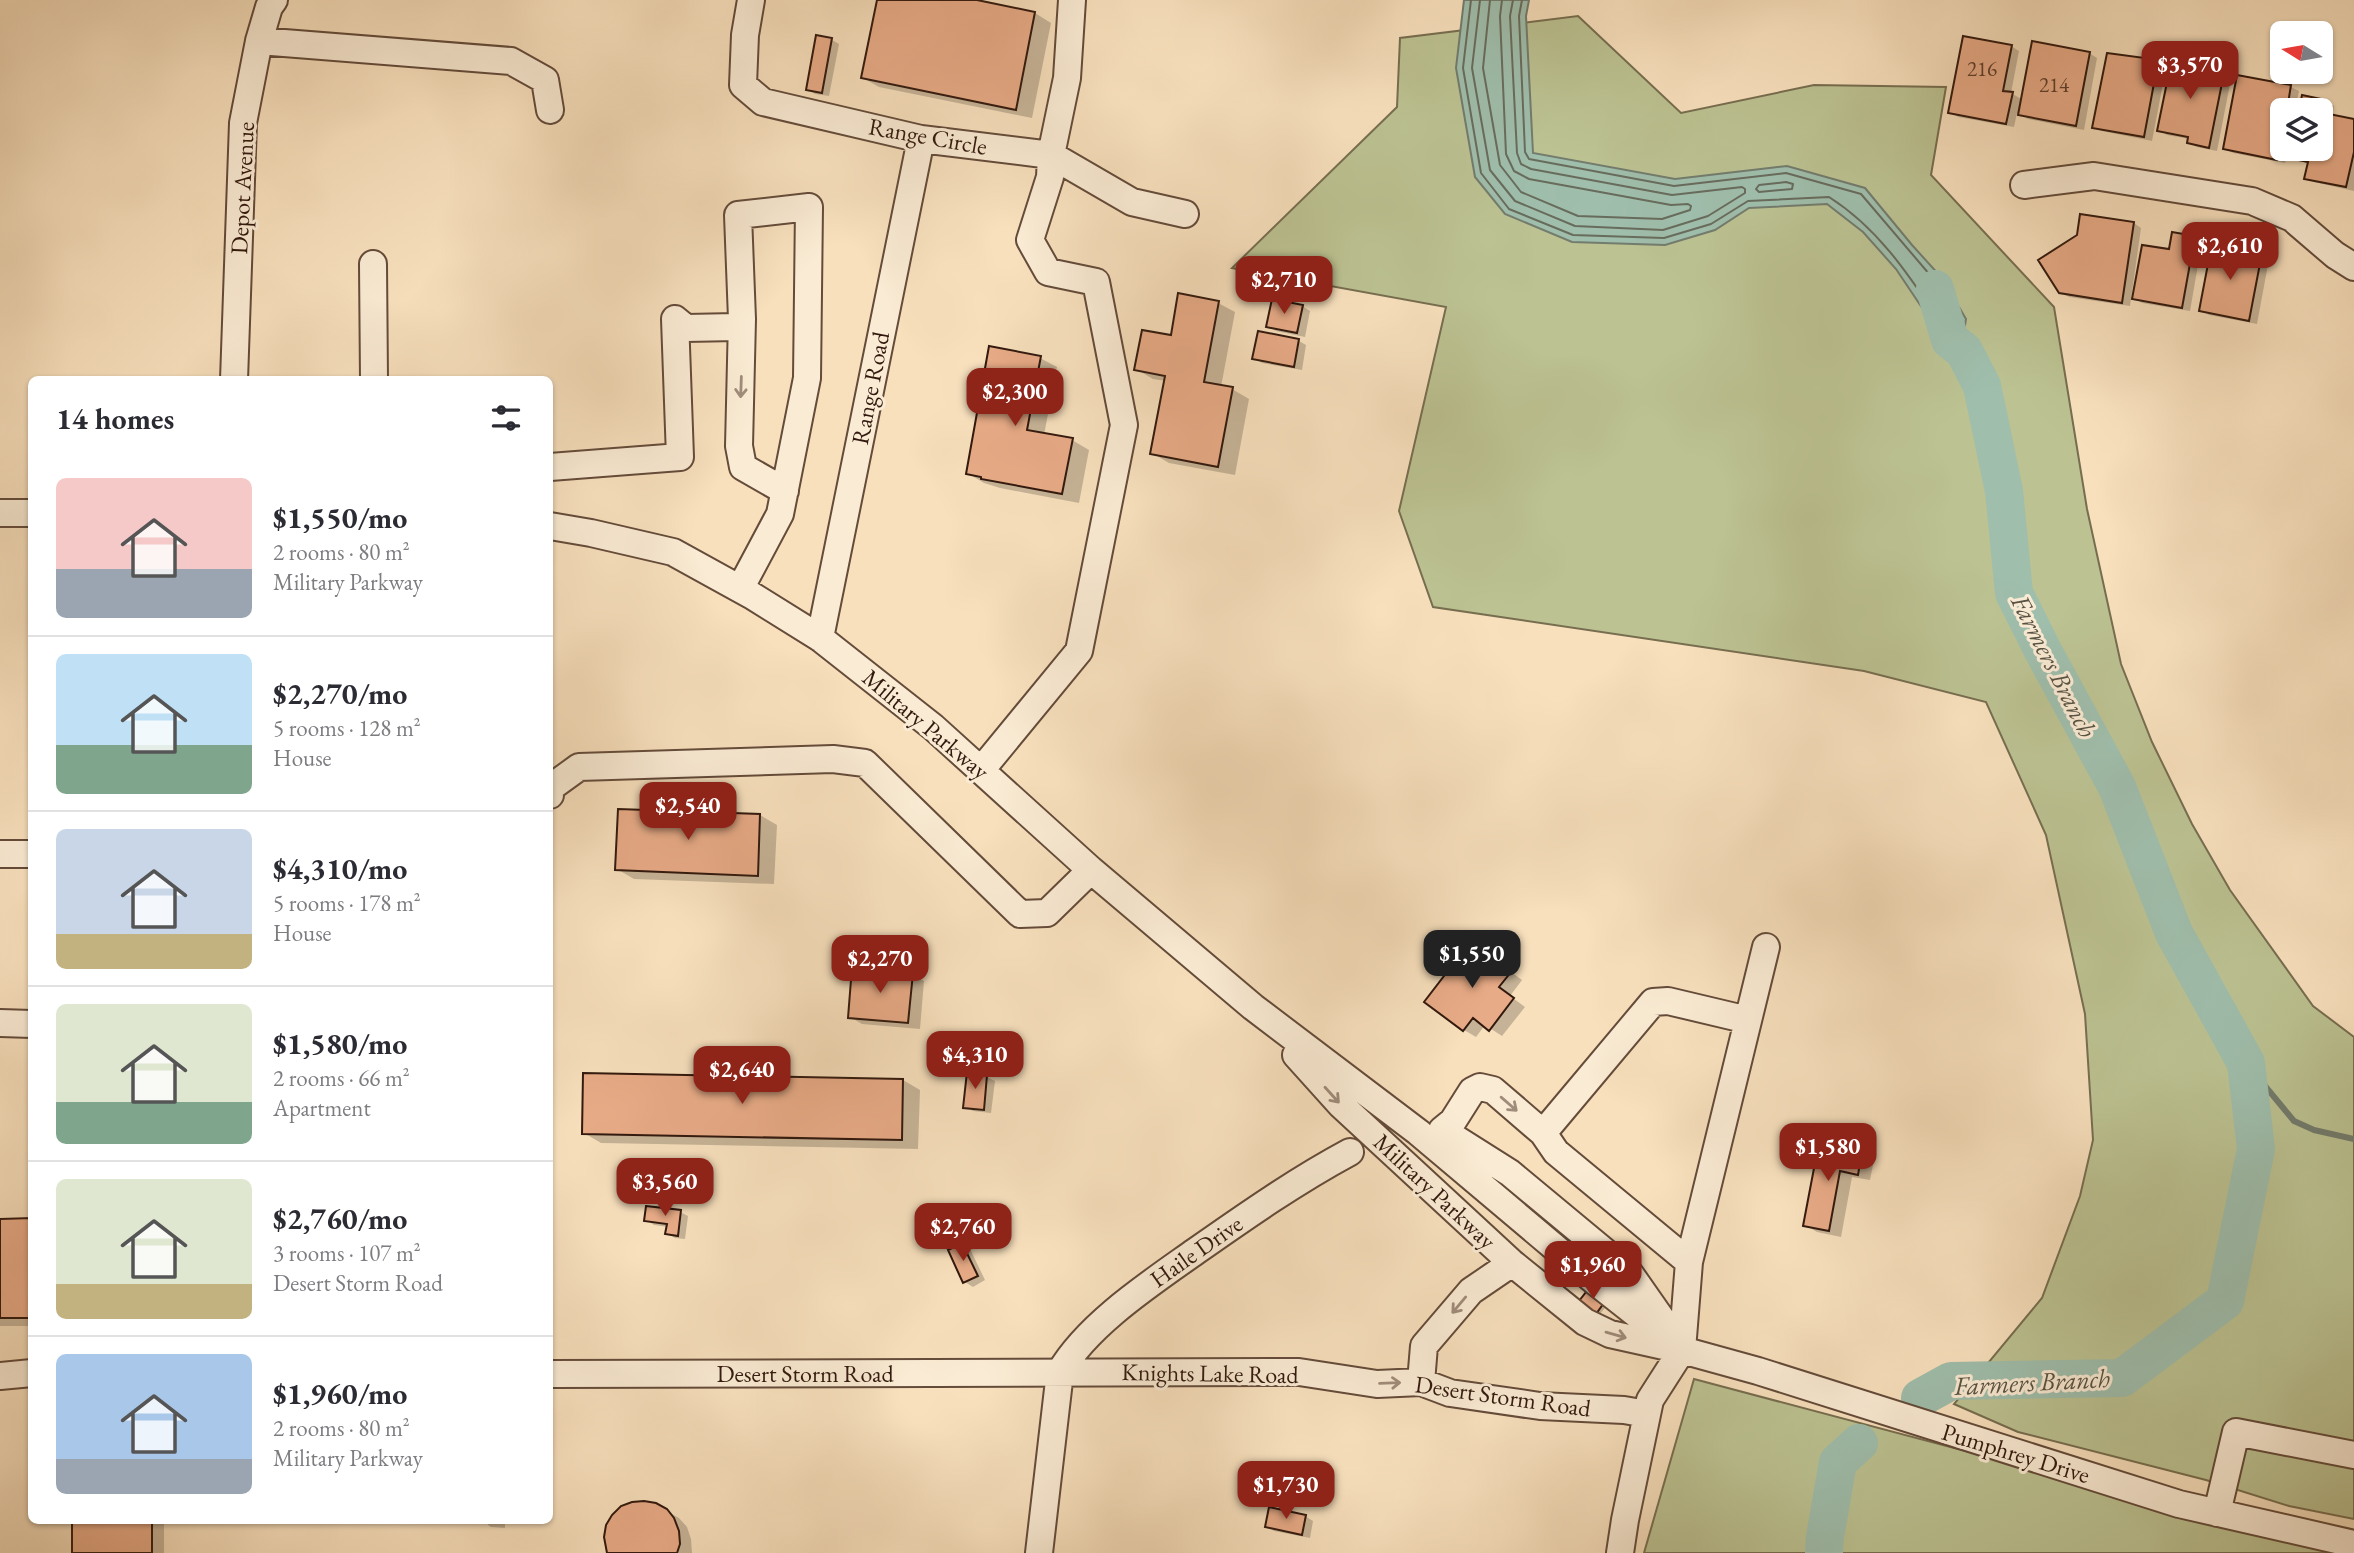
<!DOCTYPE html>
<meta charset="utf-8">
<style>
body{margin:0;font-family:"EB Garamond",serif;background:#f7f7f7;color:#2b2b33;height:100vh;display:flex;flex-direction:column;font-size:26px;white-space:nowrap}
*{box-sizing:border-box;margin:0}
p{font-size:23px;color:#7c7c81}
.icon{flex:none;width:38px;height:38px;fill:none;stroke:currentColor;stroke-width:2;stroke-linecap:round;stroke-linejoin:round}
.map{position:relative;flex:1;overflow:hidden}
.side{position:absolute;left:28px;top:376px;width:525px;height:1148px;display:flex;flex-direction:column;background:#fff;border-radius:10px;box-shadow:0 2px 5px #0004}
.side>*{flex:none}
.needle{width:46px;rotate:281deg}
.fabs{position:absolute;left:2270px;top:21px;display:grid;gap:14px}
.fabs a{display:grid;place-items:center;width:63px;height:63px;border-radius:10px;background:#fff;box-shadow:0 2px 5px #0004;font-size:35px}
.price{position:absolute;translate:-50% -60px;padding:0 16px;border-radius:14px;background:#8f2418;color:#fff;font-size:23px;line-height:46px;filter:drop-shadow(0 2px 4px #0008)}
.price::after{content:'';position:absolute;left:50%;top:42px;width:21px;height:16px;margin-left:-10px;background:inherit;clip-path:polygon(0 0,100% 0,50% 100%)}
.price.current{background:#222;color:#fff}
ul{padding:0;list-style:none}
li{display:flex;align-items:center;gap:21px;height:175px;padding:0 28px}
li+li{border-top:2px solid #e1e1e2}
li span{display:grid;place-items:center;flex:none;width:196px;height:140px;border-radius:10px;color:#555}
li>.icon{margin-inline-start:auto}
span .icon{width:84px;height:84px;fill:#fffc;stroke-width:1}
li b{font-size:30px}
h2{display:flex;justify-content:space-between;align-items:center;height:84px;padding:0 28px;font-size:30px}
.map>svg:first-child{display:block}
</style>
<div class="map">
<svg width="2354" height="1553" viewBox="0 0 2354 1553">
<rect width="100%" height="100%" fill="#f8e0bd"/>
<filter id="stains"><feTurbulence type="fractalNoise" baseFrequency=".00286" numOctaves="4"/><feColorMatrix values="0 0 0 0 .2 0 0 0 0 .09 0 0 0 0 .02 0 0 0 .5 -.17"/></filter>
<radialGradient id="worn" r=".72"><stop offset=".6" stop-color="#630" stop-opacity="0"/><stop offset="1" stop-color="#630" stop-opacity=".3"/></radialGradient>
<path fill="#bcc292" stroke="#776e50" stroke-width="2" d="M1578 16 1681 113 1814 85 1946 87 1931 175 2054 307 2087 509 2121 664 2152 742 2192 824 2230 890 2313 1006 2354 1037V1519L2289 1506 2206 1480 2018 1432 1954 1404 2042 1298 2080 1196 2093 1140 2085 1014 2046 835 1986 702 1864 671 1433 607 1399 511 1446 307 1232 268 1397 107 1400 38Z
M1694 1379 2349 1553H1644Z"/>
<path fill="#9fbeac" stroke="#737c6d" stroke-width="2" d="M1464 0H1529L1526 16 1533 153 1675 179 1787 166 1865 188 1912 245 1942 278 1966 319 1962 345 1941 336 1896 269 1863 232 1827 204 1749 208 1715 230 1665 245 1572 242 1505 214 1475 177 1456 68Z"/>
<path fill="#0003" d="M878 0H969L1035 13 1051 23 1032 118 879 87 863 78Z
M832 40 839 44 829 96 815 94 808 89Z
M2011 46 2019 51 2011 93 2023 100 2089 53 2097 58 2084 130 2028 119 2017 113 2014 127 1958 117 1950 112Z
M2194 58 2202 63 2201 66 2212 69 2220 73 2219 79 2230 84 2217 151 2197 147 2189 143 2190 139 2167 135 2159 130Z
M2145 60 2152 64V68L2165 73 2152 141 2102 131 2094 127Z
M2239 77 2291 87 2299 91 2295 110H2282V149H2288L2285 163 2233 153 2225 149Z
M2303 97 2326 102 2334 106 2332 117 2354 121V191L2314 182 2306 178 2309 164 2291 157 2293 149H2320V110H2301Z
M2134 223 2141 228 2130 306 2069 297 2060 292Z
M2194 237 2202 242 2190 311 2142 303 2134 298 2170 251Z
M2262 255 2269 259 2257 324 2209 315 2201 310Z
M1218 303 1235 312 1221 387 1232 389 1249 399 1235 475 1169 463 1152 453 1166 381 1153 379 1136 369 1172 337Z
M1302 306 1310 311 1305 337 1276 331 1268 327Z
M1299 341 1306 345 1302 370 1262 363 1254 358Z
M1040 358 1057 367 1044 435 1072 440 1089 450 1079 503 1000 488 984 483 967 473Z
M760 815 777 825 774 884 634 879 617 869Z
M1472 943 1522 980 1510 996 1525 1007 1502 1036 1485 1025 1476 1037 1464 1030Z
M912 974 924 981 920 1029 862 1024 850 1017Z
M969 1074 987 1077 995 1081 991 1113 973 1111 965 1107Z
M903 1080 920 1090 918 1149 601 1143 584 1133Z
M1820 1145 1862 1153 1874 1160 1870 1180 1852 1177 1841 1237 1817 1232 1805 1225Z
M680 1212 688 1216 685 1239 675 1238 667 1233 668 1227 654 1225 646 1220Z
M32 1220V1326H0V1221Z
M962 1245 970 1249 985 1280 973 1287 965 1282Z
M1611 1259 1630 1274 1611 1297 1592 1283Z
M1582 1301 1609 1303 1600 1314Z
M656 1505 679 1518 687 1527 691 1539 692 1553H608Z
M1305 1516 1313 1521 1310 1538 1274 1531 1267 1527Z
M74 1521H164V1553H74Z
M488 1521H505V1528L491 1527 488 1525Z"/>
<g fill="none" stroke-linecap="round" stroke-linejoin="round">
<path stroke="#686c5d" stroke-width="2" d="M1471 0 1463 68 1481 173 1509 209 1573 235 1664 238 1711 224 1748 201 1829 197C1881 230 1912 280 1945 329L1953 333 1956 332 1958 320 1936 282 1861 194 1786 173 1674 186 1529 159 1525 152 1519 16 1522 0
M1480 0 1472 68 1490 170 1515 201 1575 226 1663 230 1708 216 1745 193V189L1742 187 1672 195 1531 169 1521 164 1517 153 1510 16 1513 0
M1490 0 1483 68 1500 165 1521 192 1578 216 1662 219 1690 210 1691 206 1688 204 1671 205 1529 179 1514 171 1506 154 1500 16 1502 0
M1786 182 1793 184 1792 189 1759 192 1756 189 1759 185Z"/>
<path stroke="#737c6d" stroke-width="6" d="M2246 1063 2294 1121 2314 1130 2354 1139"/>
<path stroke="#9fbeac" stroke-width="38" d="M1920 1398 1951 1381 2122 1378 2225 1301 2256 1149 2246 1063 2174 933 2117 787 2042 649 2014 593 2004 491 1982 386 1964 351 1950 340 1935 289
M1824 1553 1825 1537 1838 1462 1859 1443"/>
</g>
<path fill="#e8ab87" stroke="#32190e" stroke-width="2" d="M877 0H977L1035 12 1016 110 861 78Z
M816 35 832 38 822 93 806 90Z
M1963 36 2012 45 2003 91 2013 92 2006 124 1948 113Z
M2032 41 2090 52 2076 126 2018 115Z
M2107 53 2145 58 2144 65 2157 67 2144 137 2092 128Z
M2173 53 2195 57 2193 63 2213 67 2211 76 2223 78 2209 148 2187 143 2188 137 2157 131Z
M2237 75 2291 85 2287 110H2282V135L2277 160 2223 149Z
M2302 95 2326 100 2324 113 2354 119V152L2346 187 2304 179 2308 162 2289 158 2291 149H2320V110H2299Z
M2080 214 2134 222 2122 303 2059 293 2038 260 2077 235Z
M2172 232 2195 236 2182 308 2132 299 2142 245 2169 249Z
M2212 243 2262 253 2249 321 2199 311Z
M1178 293 1219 301 1204 382 1233 387 1218 467 1150 454 1165 376 1134 370 1142 330 1171 335Z
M1272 299 1303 305 1297 333 1266 327Z
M1258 331 1299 339 1294 367 1252 359Z
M989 346 1041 356 1027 430 1073 438 1062 494 981 479V477L966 474Z
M618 809 760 814 758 876 615 870Z
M1471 941 1511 972 1499 987 1514 998 1489 1031 1473 1018 1463 1031 1424 1002Z
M852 967 913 973 908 1023 848 1018Z
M967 1072 987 1075 984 1110 963 1108Z
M583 1073 903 1079 902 1140 582 1134Z
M1819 1142 1862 1151 1858 1175 1840 1171 1829 1231 1803 1226Z
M646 1206 681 1210 678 1236 665 1234 667 1224 644 1221Z
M32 1218V1318H0V1219Z
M962 1243 978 1276 963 1283 948 1250Z
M1590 1287 1606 1300 1596 1314 1579 1301Z
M644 1501 656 1503 667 1509 674 1518 679 1531 680 1544 677 1553H607L604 1537 606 1525 612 1515 621 1506 632 1502Z
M1269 1507 1306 1515 1302 1535 1265 1527Z
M72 1521H152V1553H72Z"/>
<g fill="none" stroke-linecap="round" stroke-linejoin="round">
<g stroke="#644b3a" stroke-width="30">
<path id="minor" d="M751 0 745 35 743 85 763 102 921 139 1051 155 1067 78 1072 0
M259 41 511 61 545 80 550 110
M2024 185 2094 176 2252 201 2292 218 2335 255 2354 267
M373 264 374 380
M675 319 686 328 736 327 742 319
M234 380 243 123 259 41 269 7 274 0
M550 467 680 457 675 319
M0 513H32
M550 526 591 533 673 552 751 595 820 638 933 727 1091 870 1253 1007 1418 1132 1597 1283 1682 1350
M740 589 780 514 807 378 809 207 738 215 742 319 739 446 743 467 785 491
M820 638 921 139
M982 769 1079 651 1124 425 1096 282 1048 272 1030 240 1050 177 1051 155 1132 202 1185 214
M550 795V788L579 767 833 759 865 763 1020 914 1047 913 1091 870
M0 854H32
M0 1023 32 1024
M1296 1055 1341 1105 1512 1263 1585 1322 1610 1334 1682 1350 1758 1371 2179 1504 2354 1544
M1543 1133 1653 1002 1668 1001 1748 1020
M1670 1331 1628 1271 1510 1173 1442 1130 1453 1121 1472 1091 1480 1087 1493 1090 1543 1133 1556 1152 1689 1262
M550 1374 1299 1372 1377 1384 1421 1382 1450 1393 1540 1406 1624 1410 1647 1414
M0 1376 32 1373
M1421 1382 1424 1346 1471 1291 1512 1263
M2217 1513 2236 1432 2354 1455
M1039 1553 1060 1372C1088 1324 1151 1283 1196 1251 1246 1216 1296 1181 1350 1152
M1620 1553 1625 1520 1650 1400 1682 1350 1689 1262 1766 947"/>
</g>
<use href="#minor" stroke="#faebd4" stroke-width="26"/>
</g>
<defs><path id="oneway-shaft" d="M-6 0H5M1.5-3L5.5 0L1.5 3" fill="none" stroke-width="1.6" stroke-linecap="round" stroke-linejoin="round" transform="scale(1.75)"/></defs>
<g stroke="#a08c7b">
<use href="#oneway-shaft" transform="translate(741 387) rotate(92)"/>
<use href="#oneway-shaft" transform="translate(1332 1095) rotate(48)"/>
<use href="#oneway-shaft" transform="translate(1509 1104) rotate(41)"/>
<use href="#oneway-shaft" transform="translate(1459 1305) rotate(130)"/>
<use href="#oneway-shaft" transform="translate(1616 1335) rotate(16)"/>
<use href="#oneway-shaft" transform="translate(1390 1383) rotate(-2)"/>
</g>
<g text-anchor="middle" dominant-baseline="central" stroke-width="6" stroke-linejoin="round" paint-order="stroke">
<g font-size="21" fill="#603e2c">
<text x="1982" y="68">216</text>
<text x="2054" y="84">214</text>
</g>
<g font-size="24" fill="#32190e" stroke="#faebd4">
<text transform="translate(928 136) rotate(10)">Range Circle</text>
<text transform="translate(242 188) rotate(-87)">Depot Avenue</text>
<text transform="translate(870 388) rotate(-79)">Range Road</text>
<text transform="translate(926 724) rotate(40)">Military Parkway</text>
<text transform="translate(1435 1191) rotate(43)">Military Parkway</text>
<text transform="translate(1196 1251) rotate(-35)">Haile Drive</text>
<text x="805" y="1373">Desert Storm Road</text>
<text transform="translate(1210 1373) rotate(1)">Knights Lake Road</text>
<text transform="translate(1503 1396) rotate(8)">Desert Storm Road</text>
<text transform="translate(2016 1453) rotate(17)">Pumphrey Drive</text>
</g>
<g font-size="26" font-style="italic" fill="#585345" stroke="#faebd4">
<text transform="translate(2054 666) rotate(63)">Farmers Branch</text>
<text transform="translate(2032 1382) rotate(-3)">Farmers Branch</text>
</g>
</g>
<rect width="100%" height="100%" filter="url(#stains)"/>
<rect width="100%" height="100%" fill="url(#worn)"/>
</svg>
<div class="fabs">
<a><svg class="needle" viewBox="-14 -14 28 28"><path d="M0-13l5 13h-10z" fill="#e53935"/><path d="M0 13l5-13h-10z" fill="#7c7c81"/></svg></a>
<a><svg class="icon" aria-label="layers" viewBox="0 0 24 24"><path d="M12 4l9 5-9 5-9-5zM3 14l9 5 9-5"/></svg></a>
</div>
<b class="price" style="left:2190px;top:101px">$3,570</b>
<b class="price" style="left:2230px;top:282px">$2,610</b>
<b class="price" style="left:1284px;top:316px">$2,710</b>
<b class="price" style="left:1015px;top:428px">$2,300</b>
<b class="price" style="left:688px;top:842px">$2,540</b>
<b class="price current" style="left:1472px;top:990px">$1,550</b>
<b class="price" style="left:880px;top:995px">$2,270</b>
<b class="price" style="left:975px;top:1091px">$4,310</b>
<b class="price" style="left:742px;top:1106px">$2,640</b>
<b class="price" style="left:1828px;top:1183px">$1,580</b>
<b class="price" style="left:665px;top:1218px">$3,560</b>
<b class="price" style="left:963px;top:1263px">$2,760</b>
<b class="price" style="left:1593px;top:1301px">$1,960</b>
<b class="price" style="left:1286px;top:1521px">$1,730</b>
<section class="side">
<h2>14 homes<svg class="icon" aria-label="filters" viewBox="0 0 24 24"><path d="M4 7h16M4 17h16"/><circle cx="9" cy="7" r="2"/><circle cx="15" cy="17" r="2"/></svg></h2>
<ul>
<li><span style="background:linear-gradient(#f6c9c9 65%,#9aa5b1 0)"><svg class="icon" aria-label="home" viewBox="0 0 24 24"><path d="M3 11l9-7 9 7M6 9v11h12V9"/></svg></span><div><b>$1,550/mo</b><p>2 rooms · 80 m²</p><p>Military Parkway</p></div></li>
<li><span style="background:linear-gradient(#bfe0f5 65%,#7fa58c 0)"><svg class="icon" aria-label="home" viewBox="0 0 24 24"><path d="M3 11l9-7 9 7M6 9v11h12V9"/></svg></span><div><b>$2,270/mo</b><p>5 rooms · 128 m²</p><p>House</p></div></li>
<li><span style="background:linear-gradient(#c9d6e8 75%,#c2b280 0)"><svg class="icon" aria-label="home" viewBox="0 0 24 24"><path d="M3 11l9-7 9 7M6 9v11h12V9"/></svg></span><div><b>$4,310/mo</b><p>5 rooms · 178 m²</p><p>House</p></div></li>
<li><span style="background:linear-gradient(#dfe7d0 70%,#7fa58c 0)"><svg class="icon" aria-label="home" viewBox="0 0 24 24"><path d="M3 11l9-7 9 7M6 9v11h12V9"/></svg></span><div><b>$1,580/mo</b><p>2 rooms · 66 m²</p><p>Apartment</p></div></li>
<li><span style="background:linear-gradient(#dfe7d0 75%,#c2b280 0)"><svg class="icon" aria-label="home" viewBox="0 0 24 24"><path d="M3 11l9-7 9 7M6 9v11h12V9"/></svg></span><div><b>$2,760/mo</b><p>3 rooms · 107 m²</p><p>Desert Storm Road</p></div></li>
<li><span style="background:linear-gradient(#a9c7e8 75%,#9aa5b1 0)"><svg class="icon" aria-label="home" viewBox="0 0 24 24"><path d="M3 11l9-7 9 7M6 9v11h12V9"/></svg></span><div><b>$1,960/mo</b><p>2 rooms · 80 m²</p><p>Military Parkway</p></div></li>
</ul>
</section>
</div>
